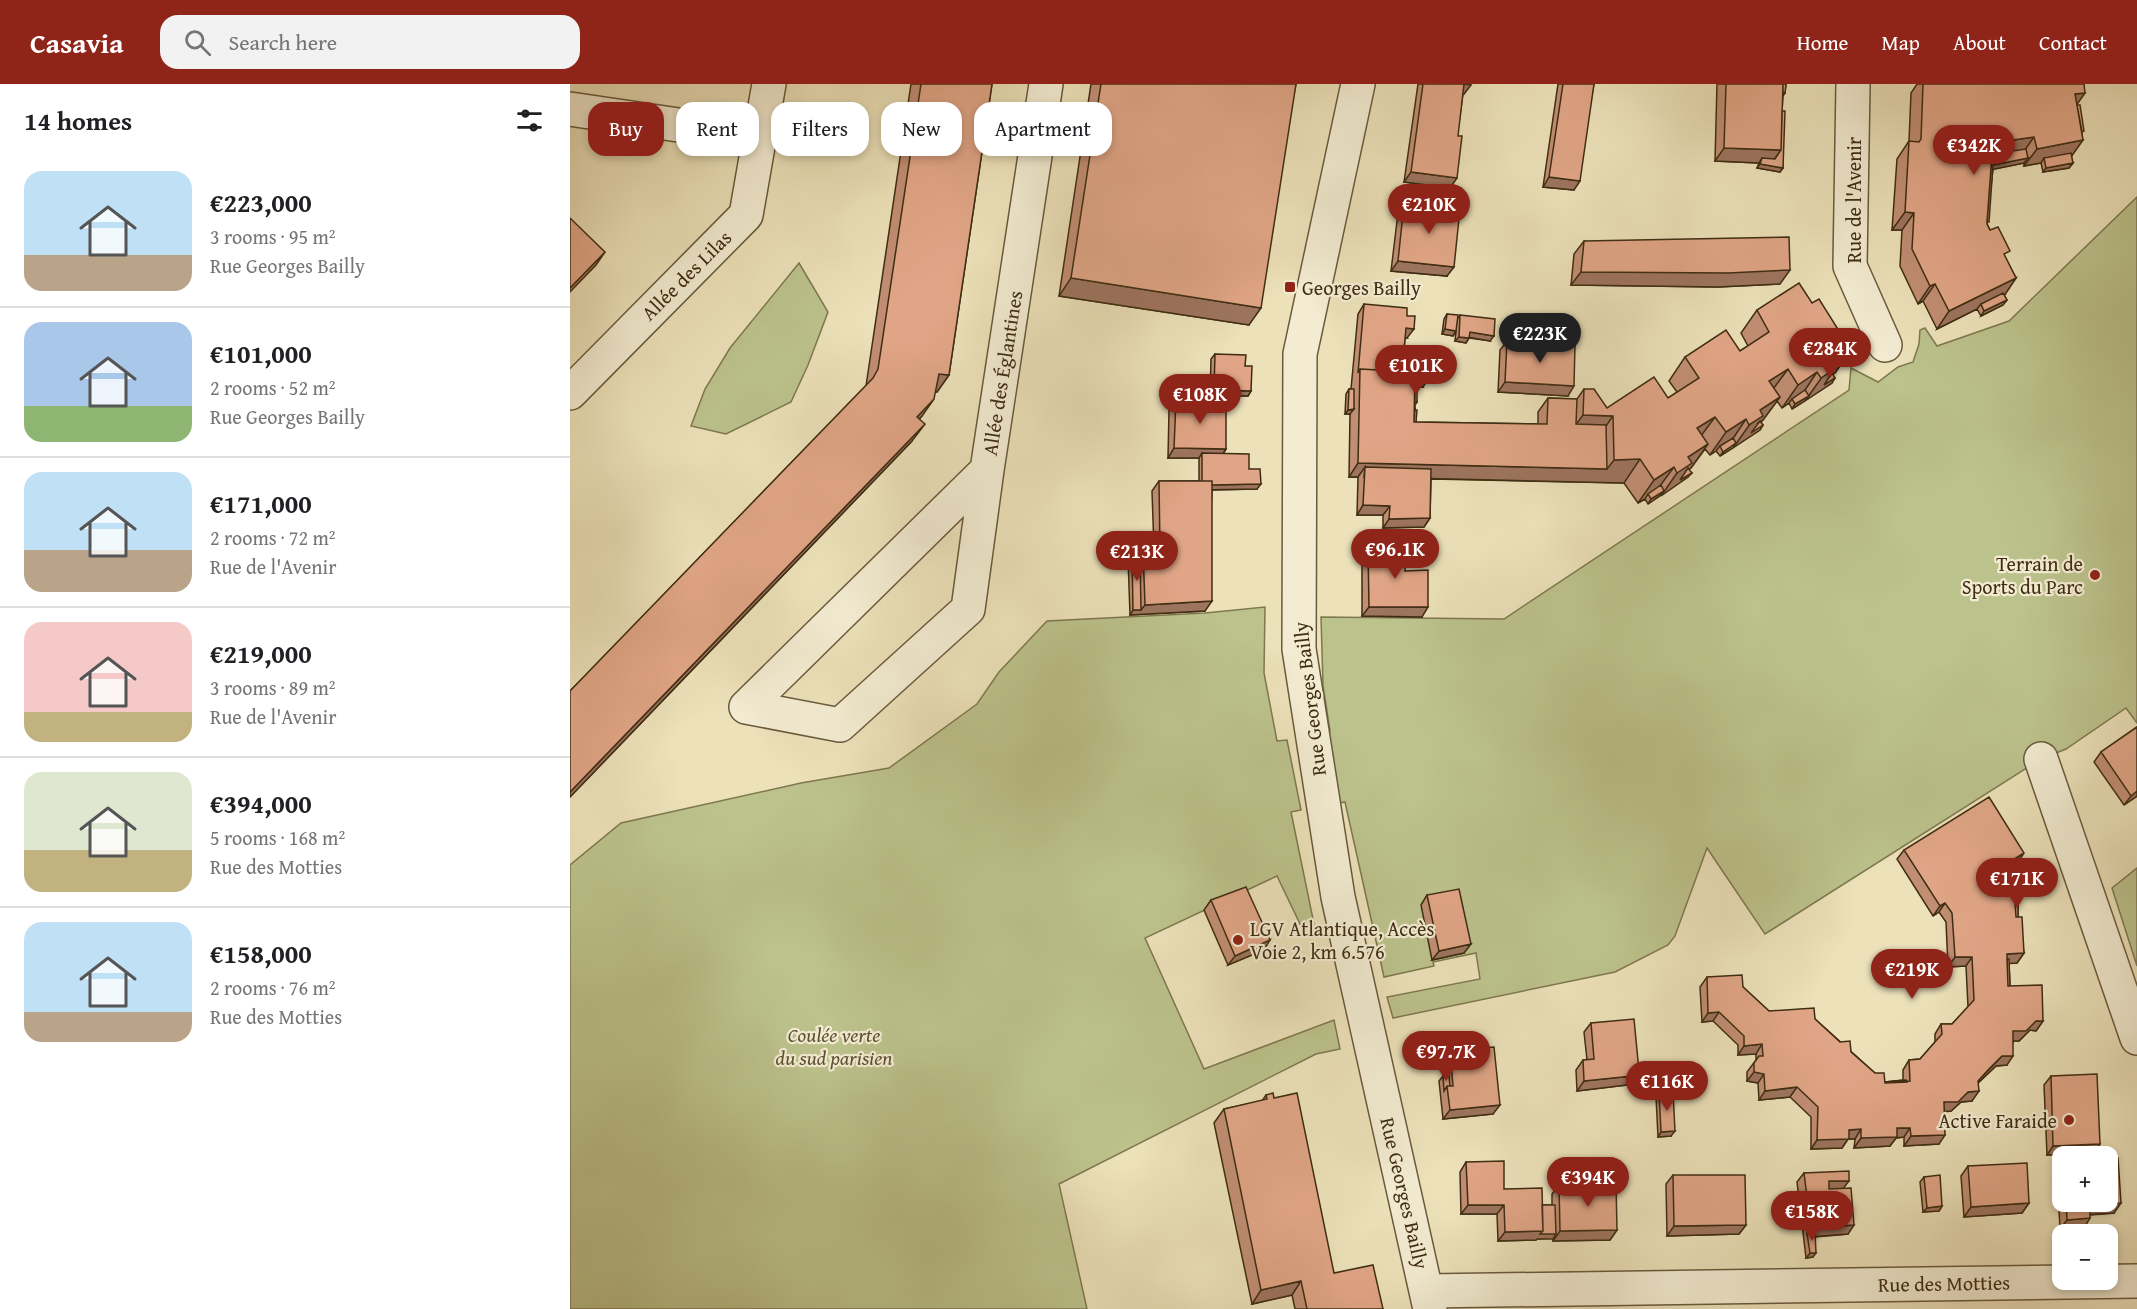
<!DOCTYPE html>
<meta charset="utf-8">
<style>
body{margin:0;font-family:"Gentium Book Plus",serif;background:#f2f2f2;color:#202124;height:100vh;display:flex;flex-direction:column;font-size:22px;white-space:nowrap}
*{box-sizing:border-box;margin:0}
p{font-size:20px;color:#757577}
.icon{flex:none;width:33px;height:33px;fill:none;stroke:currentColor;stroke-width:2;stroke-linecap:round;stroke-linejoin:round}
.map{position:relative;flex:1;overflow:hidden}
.sheet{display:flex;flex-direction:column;background:#fff;width:570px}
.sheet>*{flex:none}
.top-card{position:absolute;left:18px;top:18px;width:570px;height:54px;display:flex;gap:12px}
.tools{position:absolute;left:1482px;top:1062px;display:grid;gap:12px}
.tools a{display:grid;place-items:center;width:66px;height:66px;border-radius:12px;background:#fff;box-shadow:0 3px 9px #0003;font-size:30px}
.price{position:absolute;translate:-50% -51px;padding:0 14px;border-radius:21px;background:#8f2418;color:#fff;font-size:20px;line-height:39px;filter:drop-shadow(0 2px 3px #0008)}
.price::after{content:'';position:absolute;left:50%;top:36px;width:18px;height:14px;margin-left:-9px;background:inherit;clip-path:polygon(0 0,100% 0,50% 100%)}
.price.active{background:#222;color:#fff}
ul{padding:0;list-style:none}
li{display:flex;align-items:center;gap:18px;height:150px;padding:0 24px}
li+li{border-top:2px solid #e0e0e0}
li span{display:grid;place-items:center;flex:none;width:168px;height:120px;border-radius:18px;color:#555}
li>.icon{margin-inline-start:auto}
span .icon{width:72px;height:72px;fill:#fffc;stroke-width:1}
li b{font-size:26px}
h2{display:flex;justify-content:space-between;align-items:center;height:72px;padding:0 24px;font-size:26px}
.tag{padding:0 21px;border-radius:18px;background:#fff;box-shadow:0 3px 9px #0003;font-size:21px;line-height:54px}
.tag.active{background:#8f2418;color:#fff}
header{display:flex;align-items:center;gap:36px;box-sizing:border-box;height:84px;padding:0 30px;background:#8f2418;color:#fff}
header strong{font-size:28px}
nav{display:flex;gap:33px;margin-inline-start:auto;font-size:21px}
.search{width:420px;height:54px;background:#f2f2f2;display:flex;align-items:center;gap:15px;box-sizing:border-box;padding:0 21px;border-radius:18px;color:#757577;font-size:22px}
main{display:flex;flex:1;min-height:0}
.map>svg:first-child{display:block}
</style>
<header>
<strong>Casavia</strong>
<div class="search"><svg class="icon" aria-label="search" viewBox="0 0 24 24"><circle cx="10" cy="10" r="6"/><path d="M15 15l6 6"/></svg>Search here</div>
<nav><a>Home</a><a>Map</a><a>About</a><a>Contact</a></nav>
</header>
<main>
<section class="sheet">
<h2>14 homes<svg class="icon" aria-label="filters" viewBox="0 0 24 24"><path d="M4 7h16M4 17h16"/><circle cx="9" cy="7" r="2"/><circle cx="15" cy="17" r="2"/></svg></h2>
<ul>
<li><span style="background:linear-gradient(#bfe0f5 70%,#b9a48a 0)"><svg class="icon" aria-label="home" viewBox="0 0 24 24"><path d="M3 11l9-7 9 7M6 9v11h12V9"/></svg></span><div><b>€223,000</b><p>3 rooms · 95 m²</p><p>Rue Georges Bailly</p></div></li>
<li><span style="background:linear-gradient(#a9c7e8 70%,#8fb573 0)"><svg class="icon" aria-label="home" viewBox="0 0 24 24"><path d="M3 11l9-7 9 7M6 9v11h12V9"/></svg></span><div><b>€101,000</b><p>2 rooms · 52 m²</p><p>Rue Georges Bailly</p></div></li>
<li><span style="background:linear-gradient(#bfe0f5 65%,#b9a48a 0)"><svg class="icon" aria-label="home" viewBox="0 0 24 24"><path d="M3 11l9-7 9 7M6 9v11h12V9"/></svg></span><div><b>€171,000</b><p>2 rooms · 72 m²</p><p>Rue de l'Avenir</p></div></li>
<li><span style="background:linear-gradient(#f6c9c9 75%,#c2b280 0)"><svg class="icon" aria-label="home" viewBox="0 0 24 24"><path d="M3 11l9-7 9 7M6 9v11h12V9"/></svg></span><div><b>€219,000</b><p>3 rooms · 89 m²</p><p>Rue de l'Avenir</p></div></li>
<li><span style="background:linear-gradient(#dfe7d0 65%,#c2b280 0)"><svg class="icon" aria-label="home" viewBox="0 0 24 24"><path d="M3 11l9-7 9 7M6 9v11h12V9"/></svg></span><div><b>€394,000</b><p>5 rooms · 168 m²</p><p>Rue des Motties</p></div></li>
<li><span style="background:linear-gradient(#bfe0f5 75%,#b9a48a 0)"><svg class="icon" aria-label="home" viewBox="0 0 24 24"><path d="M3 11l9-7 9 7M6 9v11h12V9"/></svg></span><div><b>€158,000</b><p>2 rooms · 76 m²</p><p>Rue des Motties</p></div></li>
</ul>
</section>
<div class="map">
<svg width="1567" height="1225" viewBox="0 0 1567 1225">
<rect width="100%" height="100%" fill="#ece1b9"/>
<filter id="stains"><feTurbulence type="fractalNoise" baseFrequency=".00333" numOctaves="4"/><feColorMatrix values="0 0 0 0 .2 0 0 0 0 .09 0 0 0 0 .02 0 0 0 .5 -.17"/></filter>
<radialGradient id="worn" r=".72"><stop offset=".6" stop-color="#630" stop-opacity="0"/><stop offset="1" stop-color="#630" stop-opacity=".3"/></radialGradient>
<path fill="#bcc28c" stroke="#7e7850" stroke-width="1.5" d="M1567 113V639L1556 624 1496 665 1471 675 1195 850 1137 764 1105 852 1098 861 1045 888 823 934 817 913 910 895 906 869 863 878 864 882 814 893 775 718 765 720 751 649 760 647 753 601 751 533 934 535 1279 306 1281 284 1308 298 1328 283 1343 278 1349 260 1350 246 1355 244 1367 262 1439 237Z
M229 179 258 228 238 281 221 318 156 350 121 342 135 305 160 264Z
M695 523 694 589 707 657 717 656 731 726 721 728 744 840 732 844 707 792 575 854 634 985 764 936 770 965 746 970 489 1100 517 1225H0V781L51 739 231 699 319 684 407 620 429 588 477 537 635 529Z
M1567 784V882L1542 804Z"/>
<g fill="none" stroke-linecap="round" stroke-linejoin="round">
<g stroke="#6a5a3c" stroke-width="36">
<path id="minor" d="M788 0 730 270 729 565 768 813 860 1225
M1283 0 1280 182 1315 261
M0 25 190 53
M0 309 176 131 199 0
M176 623 417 386 476 0
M176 623 270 641 398 525 417 386
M1471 675 1567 954
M857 1207 1567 1197"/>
</g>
<use href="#minor" stroke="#f3ecd2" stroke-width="33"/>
</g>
<path fill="#c18e73" stroke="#3f2d13" stroke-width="1.5" d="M341 0H422L379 291 367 308H365L352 332 349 335 342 357 0 713V607L296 302Z
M521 0H726L679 241 489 212Z
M848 0H901L894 10H893L880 104 834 98Z
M988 0H1024L1004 106 973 103Z
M1147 0H1216L1215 9 1213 12 1212 27 1213 84 1210 88 1187 84 1189 79 1145 77Z
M1347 0H1514L1507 20 1512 50 1501 73 1503 79 1499 84 1473 88 1471 79 1454 82V79L1423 85 1417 140 1446 194 1434 211 1437 216 1433 221 1411 232 1407 225 1367 245 1353 217 1348 220 1330 182 1332 146H1322L1327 75 1339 57 1341 9Z
M834 120 877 192 821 187 828 129Z
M1014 157 1210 200 1148 203 1001 201 1004 170Z
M1242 219 1281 266 1265 289 1263 290 1262 299 1222 325 1219 319 1212 324 1207 317 1193 336 1191 338 1193 341 1190 346 1150 372 1146 367 1140 371 1135 365 1121 384 1119 385 1118 393 1078 420 1075 415 1068 419 1054 399 861 395 860 434 854 443 813 444V431H787L788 393H779L780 330H775L776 310 779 305H781L788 230 794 220 837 254H835L833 276 853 303H845L847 318 845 321 846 338 968 340V328L978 314 1007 315 1014 305 1037 324 1098 314 1107 308 1099 297 1115 273 1170 267 1178 262 1171 249 1187 226Z
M877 230 888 234 890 231 920 257 899 254 896 259 885 257 886 247 883 252 872 250 874 235Z
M937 257 998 312 928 308 930 266Z
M645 270 675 282 681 307 678 312 640 311 641 275Z
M606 316 656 365 653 370 679 385 687 405 642 406 635 527 560 531 558 474 562 470H570L573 465H584L582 407 589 397H629V374H598L599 326Z
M798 464 835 487 852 533 792 532V473Z
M1567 643V712L1554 721 1524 678 1531 668Z
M1334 766 1448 778 1441 783 1448 817V833L1454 869 1447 879H1439L1440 902 1473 937 1466 947 1460 946 1449 957H1443L1437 981 1426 982 1408 999 1402 1017 1391 1018 1381 1027 1374 1028 1369 1060 1334 1062V1053L1326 1054 1320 1062 1284 1064 1285 1055H1278L1272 1064 1241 1065V1033L1220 1013 1189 1016 1188 999 1177 997V988L1186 976V970L1168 971V961L1143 937 1132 938 1130 903 1137 893 1173 903 1199 927 1245 935 1315 998 1333 996V986L1339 976 1350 975 1365 958V950L1371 940H1382L1398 923 1396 882 1378 883 1376 838 1369 828 1363 832 1327 775Z
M857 811 894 869 862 876 851 821Z
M641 816 694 866 658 881 634 826Z
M1021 939 1072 991 1065 1000 1007 1007 1006 986 1013 976H1017L1014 948Z
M880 967 923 1030 873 1035 869 997 873 992H875L873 977Z
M1481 992 1523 1070 1477 1071 1474 1001Z
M1089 1008 1101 1052 1088 1053 1086 1013Z
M696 1011 704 1014 764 1189 813 1225H725L722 1211 682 1220 644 1039 654 1025 692 1017Z
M896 1078 934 1105 972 1121H982V1110L989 1101 1047 1146 1040 1156 983 1157V1154L967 1155 966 1156 928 1157 927 1130H891L890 1088Z
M1492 1079V1118H1538L1544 1129 1520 1131 1514 1144 1490 1145 1487 1086Z
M1398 1082 1459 1119 1452 1129 1394 1133 1391 1092Z
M1234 1089 1273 1105 1278 1150 1245 1153 1243 1173 1236 1174 1227 1098Z
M1103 1091 1176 1141 1169 1150 1097 1152 1096 1100Z
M1354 1093 1372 1122 1369 1127 1353 1128 1350 1098Z"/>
<path fill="#9d745e" stroke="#3f2d13" stroke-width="1.5" d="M893 0 901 1 894 10 887 8Z
M1515 9 1503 26 1505 10Z
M1464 53 1452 70 1414 76 1423 59Z
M1513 56 1501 73 1474 74 1471 79 1454 82 1467 65Z
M1154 64 1211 66 1201 80 1192 74 1189 79 1145 77Z
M1458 74 1454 79 1420 86 1423 81Z
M1503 79 1499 84 1473 88 1476 84Z
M1190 80 1213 84 1210 88 1187 84Z
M841 88 887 94 880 104 834 98Z
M979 93 1010 97 1004 106 973 103Z
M1335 128 1344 129 1332 146H1322Z
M35 168 26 181 0 208V204Z
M828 177 884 183 877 192 821 187Z
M1220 186 1210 200 1148 203 1001 201 1011 188Z
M501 194 691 224 679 241 489 212Z
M1446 194 1434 212 1411 220 1407 225 1367 245 1379 227Z
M1365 200 1353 217 1348 220 1360 202Z
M1437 216 1433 221 1411 232 1414 227Z
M836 244 844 245 837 254H829Z
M875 245 886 247 883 252 872 250Z
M900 248 924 252 920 257 897 253Z
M889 253 899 254 896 259 885 257Z
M1281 266 1265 289 1260 292 1265 294 1262 299 1235 317 1262 279Z
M1218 285 1201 308 1199 297Z
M1247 288 1231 312 1222 315 1219 319 1212 324 1228 301Z
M369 290 379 291 367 308 357 307Z
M790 290 859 294 853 303 790 300Z
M935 298 1004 302 998 312 928 308Z
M644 306 681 307 678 312 640 311Z
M1239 312 1235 317 1222 325 1225 320Z
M1210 313 1193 336 1188 339 1193 341 1190 346 1163 364 1190 326Z
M364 315 352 332 335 350 347 333Z
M784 325 780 330H775L778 326Z
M1013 331 1043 332 1027 355 996 354Z
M1145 333 1128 356 1127 344Z
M1176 335 1160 359 1150 362 1146 367 1140 371 1156 348Z
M355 340 342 357 0 713V708Z
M1166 359 1163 364 1150 372 1153 368Z
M1138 360 1121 384 1116 387 1122 389 1118 393 1091 412 1118 373Z
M604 364 656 365 650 374 632 369 629 374H598Z
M1070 375 1054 399 794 393 795 383 788 393H779L788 379 1037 385 1044 376Z
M1104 383 1087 406 1078 410 1075 415 1068 419 1084 396Z
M691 400 687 405 629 406 632 401Z
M1094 407 1091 411 1078 420 1081 415Z
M793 421 820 422 813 431H787Z
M860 434 854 443 813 444 819 435Z
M642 517 635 527 560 531 563 526H571L575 521Z
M799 523H858L852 533 792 532Z
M1567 707V712L1554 721 1561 712Z
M1454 769 1448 778 1432 789 1438 779Z
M1375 819 1369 828 1363 832 1370 822Z
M700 856 694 866 658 881 665 872Z
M901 860 894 869 862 876 869 867Z
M1454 869 1447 879 1434 880 1437 870Z
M1385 873H1402L1396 882 1378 883Z
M1149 928 1143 937 1132 938 1138 929Z
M1466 937H1473L1466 947 1460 946 1449 957H1436L1443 947Z
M1192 960 1186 970 1168 971 1174 962Z
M1432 972H1443L1437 981 1426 982 1401 1006 1408 997Z
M1184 988 1194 990 1188 999 1177 997Z
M1072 991 1065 1000 1007 1007 1014 997Z
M1227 1003 1220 1013 1189 1016 1195 1007Z
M1409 1007 1402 1017 1391 1018 1381 1027 1367 1028 1374 1018 1398 1008Z
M930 1021 923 1030 873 1035 880 1026Z
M1327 1044H1340L1334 1053 1326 1054 1320 1062 1284 1064 1291 1054Z
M1291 1045 1285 1055H1278L1272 1064 1241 1065 1247 1056 1279 1046Z
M1105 1047 1101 1052 1088 1053 1091 1048Z
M1375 1051 1369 1060 1334 1062 1341 1052Z
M1530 1060 1523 1070 1477 1071 1483 1062Z
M1259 1097H1279L1272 1106 1252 1107Z
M1459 1119 1452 1129 1394 1133 1401 1123Z
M1551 1119 1544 1129 1514 1131 1520 1122Z
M898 1121H934L927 1130H891Z
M1372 1122 1369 1127 1353 1128 1357 1124Z
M1520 1134 1514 1144 1490 1145 1497 1136Z
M1176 1141 1169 1150 1097 1152 1104 1142Z
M1284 1141 1278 1150 1238 1153 1237 1149 1241 1144Z
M1047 1146 1040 1156 983 1157 990 1147Z
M973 1147 986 1150 983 1155H967L966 1156 928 1157 935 1148Z
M1240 1169H1246L1243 1173 1236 1174Z
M731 1197 722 1211 682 1220 691 1206Z"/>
<path fill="#e0a586" stroke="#3f2d13" stroke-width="1.5" d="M351 0H422L379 291 369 290 364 315 347 333 355 340 0 708V607L303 294 308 285Z
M531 0H726L691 224 501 194Z
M853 0H894L888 52H892L887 94 841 88Z
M993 0H1024L1010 97 979 93Z
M1156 0H1213L1211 66 1154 64Z
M1213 0H1216L1215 9 1213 8Z
M1353 0H1514L1515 9 1505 10 1513 56 1467 65 1464 53 1423 59 1417 140 1420 146 1428 143 1440 167 1434 170 1446 194 1379 227 1365 200 1360 202 1342 165 1344 129 1335 128 1339 57 1349 58 1351 55Z
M1507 21H1510L1514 47 1512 48Z
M1212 27H1215L1213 84 1190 80 1192 74 1205 75 1211 66Z
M1456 65 1458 74 1423 81 1419 138H1417L1422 70Z
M1501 69 1503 79 1476 84 1474 74Z
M834 120 890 125 884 183 828 177Z
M0 134 35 168 0 204Z
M1219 153 1220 186 1158 189 1011 188 1014 157Z
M1229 199 1242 219 1249 215 1281 266 1262 279 1266 284 1251 294 1247 288 1228 301 1218 285 1199 297 1210 313 1190 326 1193 332 1179 341 1176 335 1156 348 1145 333 1127 344 1138 360 1118 373 1122 379 1107 389 1104 383 1084 396 1070 375 1044 376 1043 332 1013 331 1014 305H1024L1037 324 1084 293 1098 314 1129 294 1115 273 1156 246 1170 267 1199 248 1187 226Z
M1433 209 1437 216 1414 227 1411 220Z
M794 220 837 224V232H845L844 245 836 244 833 276 861 278 859 294 845 293V288L790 285 788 289Z
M877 230 888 231 886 247 875 245Z
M890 231 925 235 924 252 900 248 899 254 889 253Z
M937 257 1005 261 1004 302 935 298Z
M645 270 676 271 675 282H682L681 307 644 306Z
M790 285 845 288 844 338 977 340 978 314 1007 315 1006 340 1036 341 1037 385 788 379Z
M1262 289 1265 294 1254 301Z
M779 305H784V325L778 326Z
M845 305H847V318H845Z
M1235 306 1239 312 1225 320 1222 315Z
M606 316 656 317V365L604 364Z
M845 326H847L846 338H844Z
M1190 337 1193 341 1181 349Z
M1163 354 1166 359 1153 368 1150 362Z
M632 369 679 370V385H690L691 400 642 401V397H632Z
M795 383 861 385 860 434 819 435 820 422 793 421Z
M1118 384 1122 389 1110 396Z
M589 397H642V517L575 521 573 465H590Z
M1091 401 1094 407 1081 415 1078 410Z
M836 463 835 487 858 486V523H799L798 464Z
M562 470H570L571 526H563Z
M1567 643V707L1561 712 1531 668Z
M1419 713 1454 769 1438 779 1450 798 1451 813 1445 815 1446 833H1452L1454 869 1437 870 1438 902 1472 901 1473 937H1466L1456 947H1443V972H1432L1418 986 1408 997 1409 1007 1398 1008 1388 1018H1374L1375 1051 1341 1052 1340 1044H1327V1053L1291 1054V1045L1279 1046V1055L1247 1056 1248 1023 1227 1003 1195 1007 1194 990 1184 988V979L1189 972H1193L1192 960 1174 962V952L1149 928 1138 929 1137 893 1172 891 1173 903 1199 927 1244 924 1245 935 1270 958 1280 957 1281 968 1305 989H1314L1315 999 1340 997 1339 976 1350 975 1372 950 1371 940H1382L1404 916 1402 873H1385L1382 829 1375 819 1370 822 1334 766Z
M676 803 700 856 665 872 641 816Z
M889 805 901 860 869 867 857 811Z
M1448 817V833H1446L1445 819Z
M1437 875H1439L1440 902H1438Z
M1064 935 1069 987H1072V991L1014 997 1013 976 1024 975 1021 939Z
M924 963 930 1021 880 1026 877 1002H883L880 967Z
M1527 990 1530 1060 1483 1062 1481 992Z
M873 992H879L880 1002H877L874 1007Z
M1336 996 1337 998 1315 999V998Z
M1103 1007 1105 1047 1091 1048 1089 1008Z
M703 1009 704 1014 727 1009 764 1189 803 1181 813 1225H737L731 1197 691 1206 654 1025 697 1015 696 1011Z
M1538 1074H1548L1551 1119 1520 1122V1134L1497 1136 1496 1118H1538Z
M934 1077V1105L972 1104 973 1147 935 1148 934 1121H898L896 1078Z
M1457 1079 1459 1119 1401 1123 1398 1082Z
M1279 1087V1097H1259V1105L1281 1104 1284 1141 1241 1144 1234 1089Z
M1103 1091H1175L1176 1141 1104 1142Z
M1370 1091 1372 1122 1357 1124 1354 1093Z
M1046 1100 1047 1146 990 1147 989 1101Z
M972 1121H985L986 1150H970L973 1147Z
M1245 1148 1246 1169H1240L1237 1149Z"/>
<g fill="#8f2418" stroke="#f3ecd2" stroke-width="2">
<rect x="714" y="197" width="12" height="12" rx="3"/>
<circle cx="1525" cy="491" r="6"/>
<circle cx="668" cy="856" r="6"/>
<circle cx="1499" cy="1036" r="6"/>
</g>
<g text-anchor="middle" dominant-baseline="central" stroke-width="4.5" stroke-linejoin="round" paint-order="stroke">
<g font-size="20" fill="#3f2d13" stroke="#f3ecd2">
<text transform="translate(1283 116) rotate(-90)">Rue de l'Avenir</text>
<text transform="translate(116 191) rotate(-45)">Allée des Lilas</text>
<text transform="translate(432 289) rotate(-81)">Allée des Églantines</text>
<text transform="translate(739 615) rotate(-97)">Rue Georges Bailly</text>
<text transform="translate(835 1109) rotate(77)">Rue Georges Bailly</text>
<text transform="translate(1374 1199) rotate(-1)">Rue des Motties</text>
</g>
<g font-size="20" fill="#3f2d13" stroke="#f3ecd2" text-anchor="start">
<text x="732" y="203">Georges Bailly</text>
<text x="1513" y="479" text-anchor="end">Terrain de<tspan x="1513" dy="23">Sports du Parc</tspan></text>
<text x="680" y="844">LGV Atlantique, Accès<tspan x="680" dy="23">Voie 2, km 6.576</tspan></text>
<text x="1487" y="1036" text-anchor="end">Active Faraide</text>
</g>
<g font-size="20" font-style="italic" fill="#5e5231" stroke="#f3ecd2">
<text x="264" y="950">Coulée verte<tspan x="264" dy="23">du sud parisien</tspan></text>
</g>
</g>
<rect width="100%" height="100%" filter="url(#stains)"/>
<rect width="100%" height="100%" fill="url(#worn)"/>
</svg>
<div class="tools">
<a>+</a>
<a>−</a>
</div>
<b class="price" style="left:1404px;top:92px">€342K</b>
<b class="price" style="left:859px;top:151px">€210K</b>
<b class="price active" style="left:970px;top:280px">€223K</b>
<b class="price" style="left:1260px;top:295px">€284K</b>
<b class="price" style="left:846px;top:312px">€101K</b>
<b class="price" style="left:630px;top:341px">€108K</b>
<b class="price" style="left:825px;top:496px">€96.1K</b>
<b class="price" style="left:567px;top:498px">€213K</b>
<b class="price" style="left:1447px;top:825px">€171K</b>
<b class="price" style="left:1342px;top:916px">€219K</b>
<b class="price" style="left:876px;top:998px">€97.7K</b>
<b class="price" style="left:1097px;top:1028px">€116K</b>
<b class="price" style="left:1018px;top:1124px">€394K</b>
<b class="price" style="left:1242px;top:1158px">€158K</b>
<div class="top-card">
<a class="tag active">Buy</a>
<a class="tag">Rent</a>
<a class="tag">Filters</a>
<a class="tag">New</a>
<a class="tag">Apartment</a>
</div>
</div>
</main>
